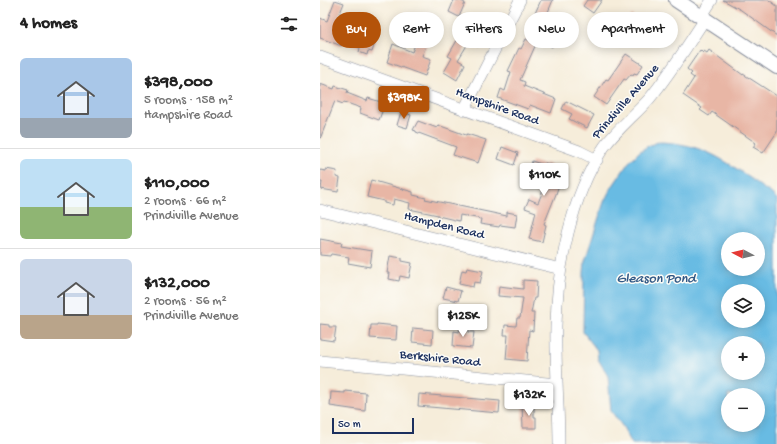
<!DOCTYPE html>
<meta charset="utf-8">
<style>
body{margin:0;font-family:"Gochi Hand",sans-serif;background:#f2f2f2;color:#222;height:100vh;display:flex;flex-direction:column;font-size:15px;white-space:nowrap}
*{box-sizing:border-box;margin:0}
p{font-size:13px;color:#767676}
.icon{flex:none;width:22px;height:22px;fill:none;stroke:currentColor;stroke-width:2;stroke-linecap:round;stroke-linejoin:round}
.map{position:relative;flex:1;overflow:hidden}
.panel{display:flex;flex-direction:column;background:#fff;width:320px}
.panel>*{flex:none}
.hud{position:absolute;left:12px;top:12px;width:380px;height:36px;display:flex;gap:8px}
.needle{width:26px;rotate:277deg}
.fabs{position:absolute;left:401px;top:232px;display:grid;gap:8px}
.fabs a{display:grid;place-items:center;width:44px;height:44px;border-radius:50%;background:#fff;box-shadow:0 2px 10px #0003;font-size:20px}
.scale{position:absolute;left:12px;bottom:10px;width:82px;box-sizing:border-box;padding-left:4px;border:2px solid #1b2f5e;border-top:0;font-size:11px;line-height:14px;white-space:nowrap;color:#1b2f5e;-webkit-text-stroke:3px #fdfcf7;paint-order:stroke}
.price{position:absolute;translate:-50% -34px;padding:0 9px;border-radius:4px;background:#fff;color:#222;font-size:13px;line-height:26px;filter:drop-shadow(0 1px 2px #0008)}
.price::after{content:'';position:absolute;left:50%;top:24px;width:12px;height:9px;margin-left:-6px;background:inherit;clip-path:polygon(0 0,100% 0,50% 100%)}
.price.active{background:#b45309;color:#fff}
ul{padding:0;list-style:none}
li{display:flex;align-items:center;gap:12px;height:100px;padding:0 20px}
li+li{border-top:1px solid #e0e0e0}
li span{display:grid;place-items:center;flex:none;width:112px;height:80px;border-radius:6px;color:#555}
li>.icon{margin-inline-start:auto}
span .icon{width:48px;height:48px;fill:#fffc;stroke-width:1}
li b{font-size:17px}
h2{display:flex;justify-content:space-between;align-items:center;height:48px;padding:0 20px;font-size:17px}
.pill{padding:0 14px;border-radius:18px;background:#fff;box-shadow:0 2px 10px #0003;font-size:14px;line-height:36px}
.pill.active{background:#b45309;color:#fff}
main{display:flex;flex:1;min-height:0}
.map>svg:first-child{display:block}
</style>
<main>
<section class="panel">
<h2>4 homes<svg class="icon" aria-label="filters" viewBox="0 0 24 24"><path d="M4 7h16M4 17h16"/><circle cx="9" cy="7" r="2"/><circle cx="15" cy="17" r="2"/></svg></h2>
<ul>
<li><span style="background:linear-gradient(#a9c7e8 75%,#9aa5b1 0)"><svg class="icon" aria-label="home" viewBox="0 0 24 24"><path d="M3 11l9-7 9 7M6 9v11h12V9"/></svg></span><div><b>$398,000</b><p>5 rooms · 158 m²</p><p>Hampshire Road</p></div></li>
<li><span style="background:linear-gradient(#bfe0f5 60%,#8fb573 0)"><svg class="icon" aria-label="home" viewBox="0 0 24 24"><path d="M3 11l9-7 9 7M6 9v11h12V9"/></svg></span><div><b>$110,000</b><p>2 rooms · 66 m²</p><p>Prindiville Avenue</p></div></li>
<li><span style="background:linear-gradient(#c9d6e8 70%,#b9a48a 0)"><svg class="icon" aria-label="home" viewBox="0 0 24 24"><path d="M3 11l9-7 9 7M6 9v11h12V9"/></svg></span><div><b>$132,000</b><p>2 rooms · 56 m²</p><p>Prindiville Avenue</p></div></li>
</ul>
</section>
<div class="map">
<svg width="457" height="444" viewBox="0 0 457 444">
<rect width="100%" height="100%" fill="#fdfcf7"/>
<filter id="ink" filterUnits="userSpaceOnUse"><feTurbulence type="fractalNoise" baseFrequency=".025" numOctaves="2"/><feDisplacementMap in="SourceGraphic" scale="8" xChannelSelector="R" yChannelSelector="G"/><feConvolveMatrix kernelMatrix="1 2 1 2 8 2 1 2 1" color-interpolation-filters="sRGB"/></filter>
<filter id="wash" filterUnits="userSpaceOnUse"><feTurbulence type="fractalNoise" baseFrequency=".012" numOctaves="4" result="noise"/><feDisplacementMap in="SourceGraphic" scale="16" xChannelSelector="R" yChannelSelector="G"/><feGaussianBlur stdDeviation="0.9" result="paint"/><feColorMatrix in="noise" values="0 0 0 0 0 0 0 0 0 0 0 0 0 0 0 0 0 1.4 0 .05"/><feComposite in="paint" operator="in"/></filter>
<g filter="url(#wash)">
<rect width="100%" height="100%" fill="#f6edda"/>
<path fill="#67bbe3" stroke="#4175a0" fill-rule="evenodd" d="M338 142C377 143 399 156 430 178 434 181 437 184 440 186 447 191 452 193 457 199V444H312L303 427 291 411 288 376 278 359 277 350 263 332 264 273 265 261 279 217 284 202 290 190 309 162 319 152 328 146ZM408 239H438V269H408ZM408 291H438V321H408ZM408 343H438V373H408ZM408 395H438V425H408Z"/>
<g id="blocks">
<path fill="#e8b6a5" d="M15 0 24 3 18 18 35 24 40 12 49 16 41 35 56 40 52 52 48 51 47 55 39 52 40 48 23 41 22 46 0 38V18L7 21Z
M134 0H139L145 3 139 17 129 12Z
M221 0H233L228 12 230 13 229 15 245 22 232 47 223 42 230 28 212 20Z
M267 0H282L273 13 263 6Z
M403 0H449L457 6V36L421 10Z
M311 15 322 22 314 37 309 34 305 40 297 35Z
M249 18 257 23 252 33 243 27Z
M141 22 161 32 159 35 163 37 158 47 149 42 138 60 145 64 137 80 124 72 132 58 128 56 139 37 134 34Z
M288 23 296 28 289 38 281 34Z
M100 32 110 36 102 56 111 59 105 76 67 62 73 44 92 52Z
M206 39 216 44 200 80 205 82 204 86 236 99 231 113 210 105 208 109 178 98 181 89 185 91 191 72 188 71 199 48 201 49Z
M380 50 383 53 384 51 387 53 389 50 423 75V74L457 96V132L443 153 433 147 436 143 392 112 389 116 380 110 382 108 363 95 374 78 370 75 372 73 367 69Z
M306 54 323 65 317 74 314 73 313 75 311 74 306 80 304 79 286 105 274 97 286 79 288 80Z
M0 84 14 89 15 86 28 90 27 93 47 101 48 98 61 102 60 104 64 106 59 120 40 113 41 108 24 102 23 104 15 101 0 139Z
M246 101 274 115 267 128 249 119 252 114 242 109Z
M81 112 91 115 87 128 77 125Z
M98 121 117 128 118 125 146 135 147 134 166 140 158 163 133 155 136 147 96 132V131L93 130Z
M182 147 198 153 194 165 178 159Z
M212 161 224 165 225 163 244 169 236 194 224 224 226 225 222 242 209 239 216 212 205 208 209 199 218 203 228 178 209 172Z
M6 169 17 171 16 177 20 178 18 192 1 189 2 182H0V170L6 171Z
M51 180 93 192V195L106 198 105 199 187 216V212L197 214 195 227 180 225 179 227 160 224 161 219 140 215 139 221 118 216V215L89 209 90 203 74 199 73 205 64 203V201L47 197Z
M0 239 22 243 21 246 52 251 50 267 28 263 29 257 11 254 10 256 0 255Z
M70 256 82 258V261L92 263 89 278 80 276 79 281 69 279 70 273H67Z
M147 268 163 271 160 283 154 282 153 287 139 284 142 270 146 271Z
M203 280 217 281 216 298H214L211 313H214L213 331 209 330 207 361 186 359 188 335H184L185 325 196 326 197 318H200L203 298 178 296 179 286 203 289Z
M126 287 141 291 138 301 123 298Z
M0 324 9 325V327H16L14 341 0 339Z
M57 324 77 326 76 340 50 338 51 325H57Z
M93 328 113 330 112 344 92 342Z
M140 328 149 329 148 332H154L152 348 133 346 134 331 139 332Z
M25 391 46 393 45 411 10 406 11 392 25 393Z
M99 394 180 401 179 413 98 406Z
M202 404 214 405V417H216V428H203Z"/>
</g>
</g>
<g filter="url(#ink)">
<use href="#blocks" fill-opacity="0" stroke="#888e9c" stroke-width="1"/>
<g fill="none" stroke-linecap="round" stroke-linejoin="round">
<g stroke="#888e9c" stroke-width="12">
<path id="minor" d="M381 17 392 0
M0 57 259 151 277 160
M144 110 200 0
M0 210 241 269
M0 361 237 384
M239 444C239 405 235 365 236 326 237 268 251 196 284 147 297 129 315 115 330 98 350 74 367 46 385 19"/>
</g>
<g stroke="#888e9c" stroke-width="16">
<path id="major" d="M356 0 457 67"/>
</g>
<use href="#minor" stroke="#fff" stroke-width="11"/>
<use href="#major" stroke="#fff" stroke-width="14"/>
</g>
</g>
<g text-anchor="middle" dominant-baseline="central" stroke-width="3" stroke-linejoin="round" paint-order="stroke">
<g font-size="13" fill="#1b2f5e" stroke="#fdfcf7">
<text transform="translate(306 102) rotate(-49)">Prindiville Avenue</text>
<text transform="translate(177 107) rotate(20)">Hampshire Road</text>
<text transform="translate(124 226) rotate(14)">Hampden Road</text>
<text transform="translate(120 359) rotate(6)">Berkshire Road</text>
</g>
<g font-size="14" font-style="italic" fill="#325986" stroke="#fdfcf7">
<text x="336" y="279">Gleason Pond</text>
</g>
</g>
</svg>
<div class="fabs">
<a><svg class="needle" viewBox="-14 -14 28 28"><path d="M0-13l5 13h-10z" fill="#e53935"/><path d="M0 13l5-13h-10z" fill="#767676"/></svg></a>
<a><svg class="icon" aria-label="layers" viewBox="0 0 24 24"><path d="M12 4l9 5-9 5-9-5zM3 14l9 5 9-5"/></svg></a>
<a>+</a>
<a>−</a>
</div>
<div class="scale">50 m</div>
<b class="price active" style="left:84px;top:120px">$398K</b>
<b class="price" style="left:224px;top:197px">$110K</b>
<b class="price" style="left:143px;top:338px">$125K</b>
<b class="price" style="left:209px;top:417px">$132K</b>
<div class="hud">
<a class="pill active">Buy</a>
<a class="pill">Rent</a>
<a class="pill">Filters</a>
<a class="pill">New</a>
<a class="pill">Apartment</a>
</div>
</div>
</main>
